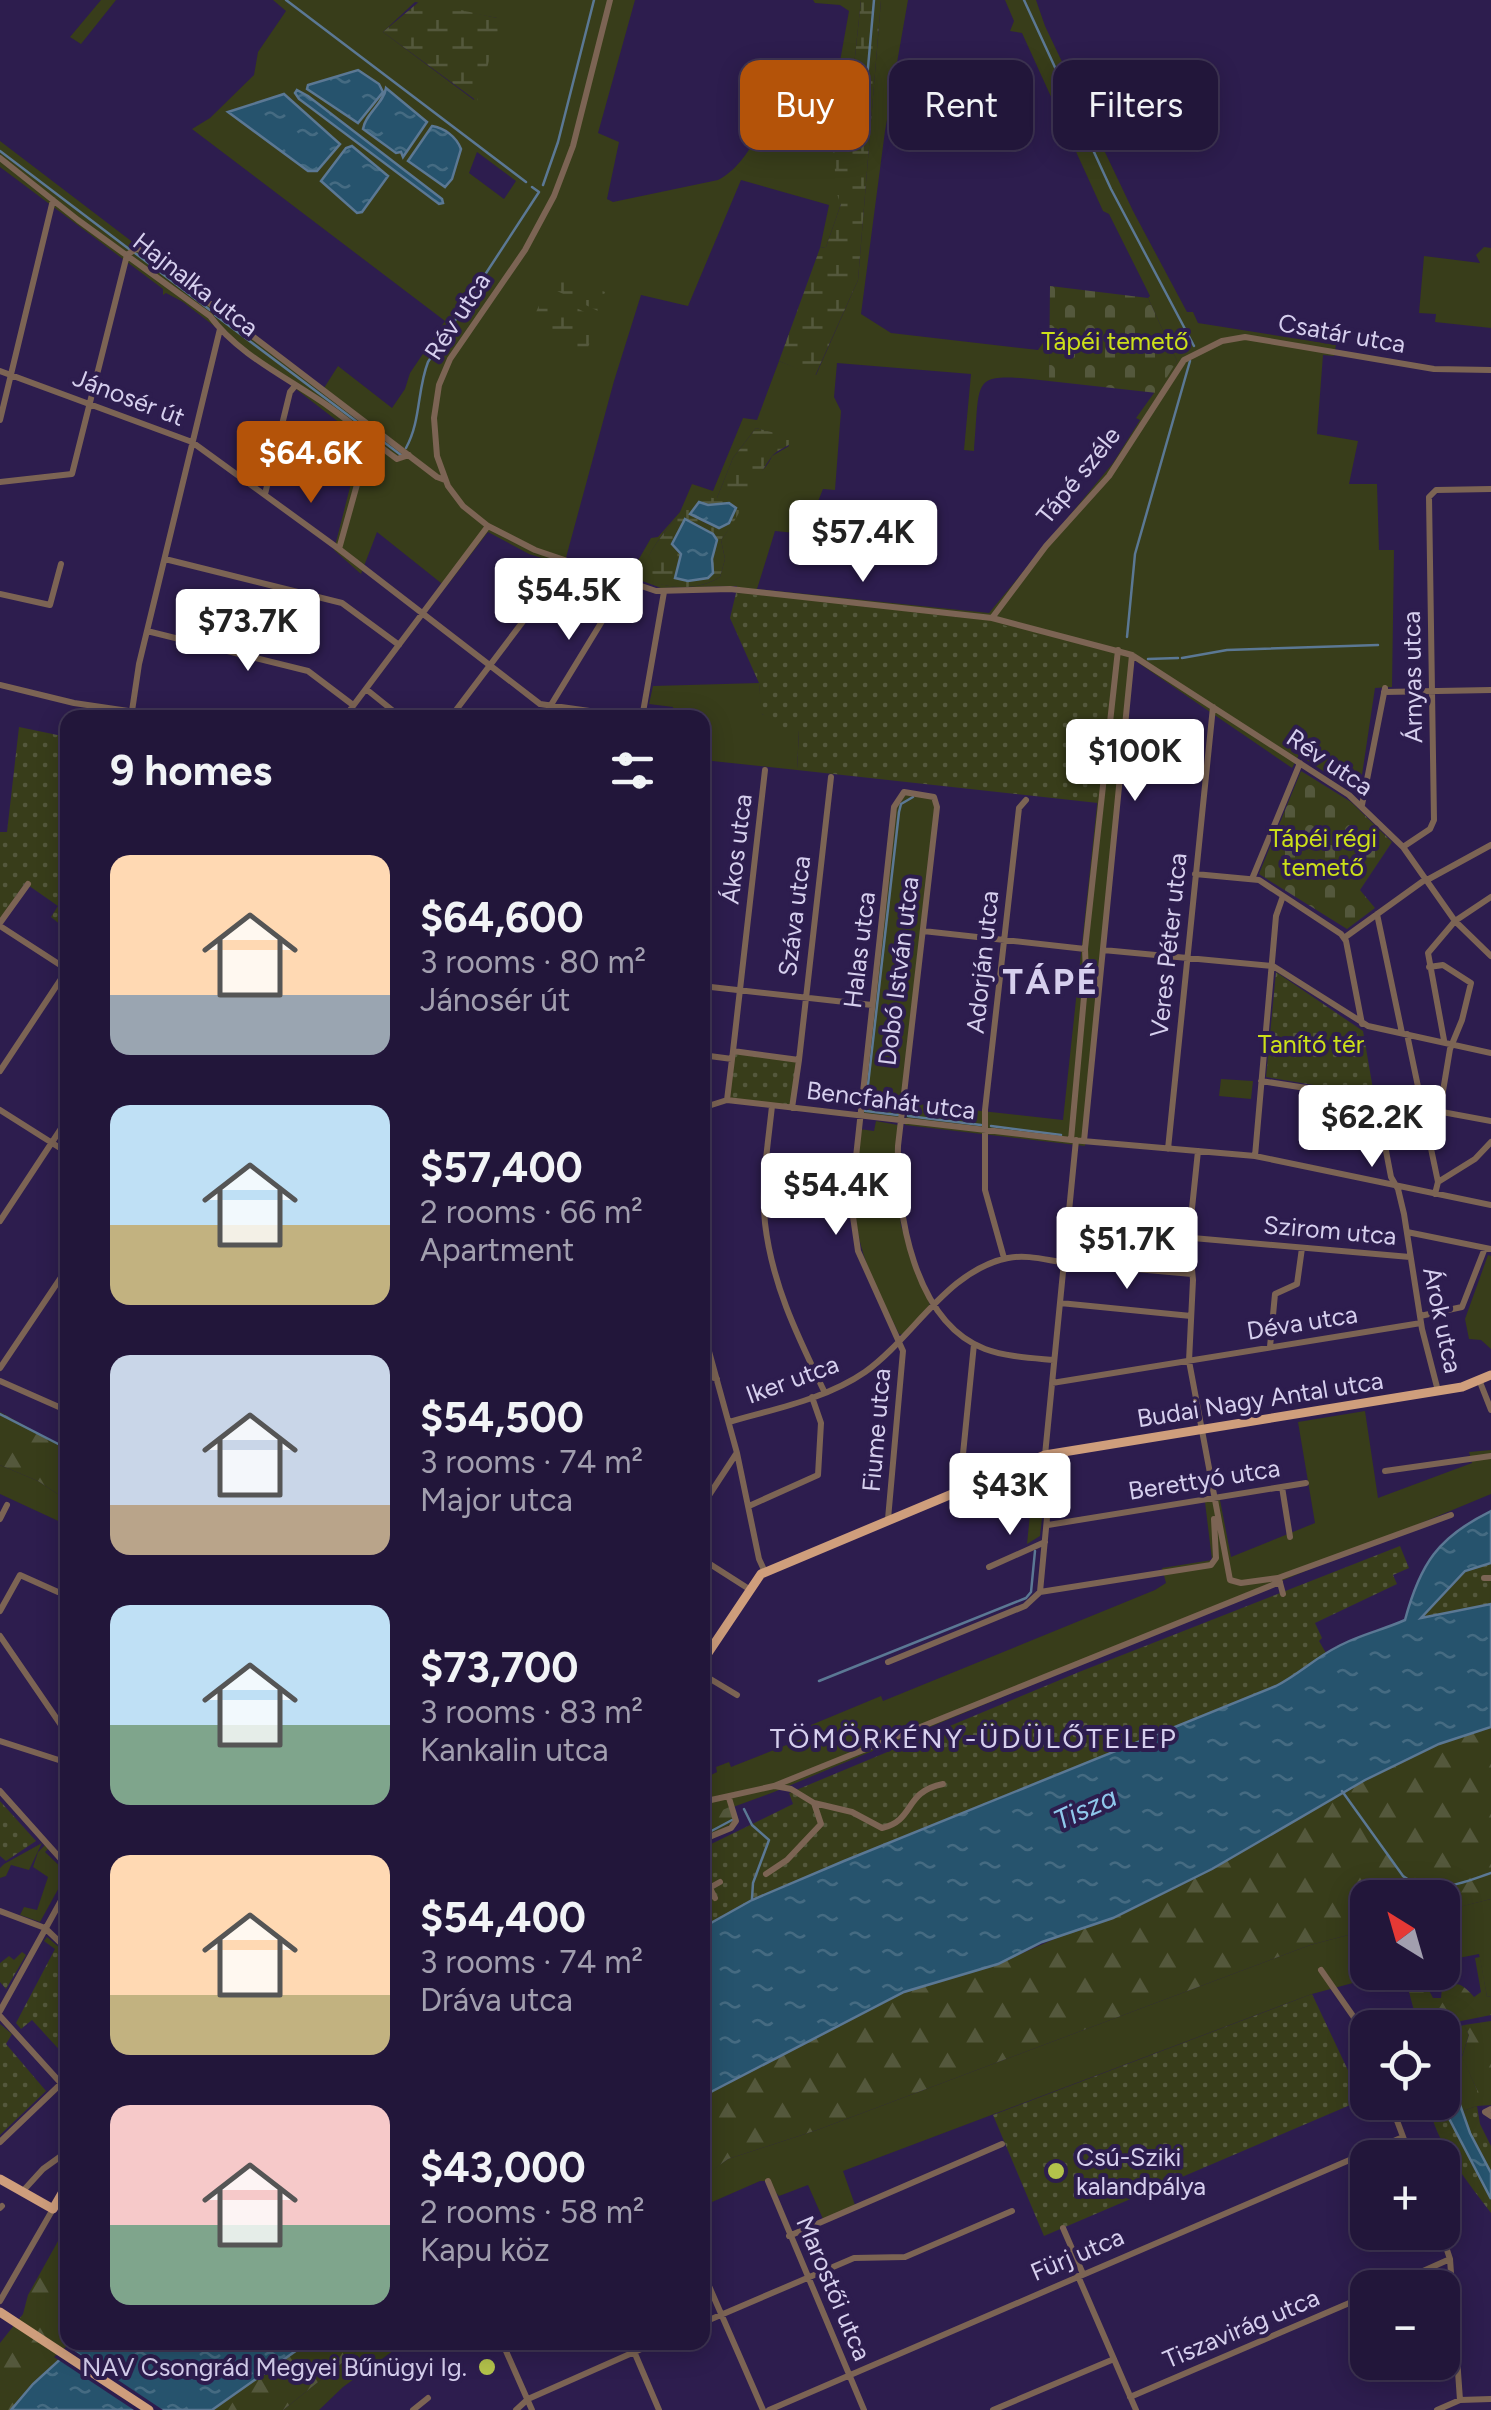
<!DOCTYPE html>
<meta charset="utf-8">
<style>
body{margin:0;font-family:Figtree,sans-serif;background:#2a1f42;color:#f1f3f6;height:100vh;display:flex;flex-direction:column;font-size:38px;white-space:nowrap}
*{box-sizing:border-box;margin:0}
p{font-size:32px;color:#a29faf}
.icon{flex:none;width:55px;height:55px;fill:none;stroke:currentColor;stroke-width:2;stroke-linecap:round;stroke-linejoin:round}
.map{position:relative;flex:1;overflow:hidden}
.sheet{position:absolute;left:60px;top:710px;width:650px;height:1640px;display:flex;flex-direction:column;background:#22163a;border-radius:20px;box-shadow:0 5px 25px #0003,0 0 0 2px #3f3554}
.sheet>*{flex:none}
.guide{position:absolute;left:740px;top:60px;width:600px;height:90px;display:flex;gap:20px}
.needle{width:65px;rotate:323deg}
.controls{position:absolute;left:1350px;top:1880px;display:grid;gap:20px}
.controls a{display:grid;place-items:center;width:110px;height:110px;border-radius:20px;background:#22163a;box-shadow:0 5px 25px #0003,0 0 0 2px #3f3554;font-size:50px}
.price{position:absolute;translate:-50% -85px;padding:0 22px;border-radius:10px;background:#fff;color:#222;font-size:32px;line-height:65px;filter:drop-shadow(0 2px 5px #0008)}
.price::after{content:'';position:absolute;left:50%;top:60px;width:30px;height:22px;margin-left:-15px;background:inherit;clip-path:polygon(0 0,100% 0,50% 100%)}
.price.active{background:#b45309;color:#fff}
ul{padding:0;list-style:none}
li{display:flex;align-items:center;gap:30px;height:250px;padding:0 50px}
li span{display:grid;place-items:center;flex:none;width:280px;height:200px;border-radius:20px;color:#555}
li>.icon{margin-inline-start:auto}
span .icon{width:120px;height:120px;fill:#fffc;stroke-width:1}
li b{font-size:42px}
h2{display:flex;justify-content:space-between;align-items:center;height:120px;padding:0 50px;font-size:42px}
.tag{padding:0 35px;border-radius:20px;background:#22163a;box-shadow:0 5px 25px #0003,0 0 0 2px #3f3554;font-size:35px;line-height:90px}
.tag.active{background:#b45309;color:#fff}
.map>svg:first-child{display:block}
</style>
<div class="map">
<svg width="1491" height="2410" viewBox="0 0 1491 2410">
<defs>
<pattern id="forest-firs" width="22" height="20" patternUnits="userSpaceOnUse" patternTransform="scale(2.5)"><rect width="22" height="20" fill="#383d1a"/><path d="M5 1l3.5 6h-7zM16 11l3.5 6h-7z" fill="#54583c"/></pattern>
<pattern id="wetland-marsh" width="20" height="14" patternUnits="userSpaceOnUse" patternTransform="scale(2.5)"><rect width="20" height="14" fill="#383d1a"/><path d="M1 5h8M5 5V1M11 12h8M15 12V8" fill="none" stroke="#54583c"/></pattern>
<pattern id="cemetery-stones" width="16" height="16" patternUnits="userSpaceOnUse" patternTransform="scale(2.5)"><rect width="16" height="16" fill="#383d1a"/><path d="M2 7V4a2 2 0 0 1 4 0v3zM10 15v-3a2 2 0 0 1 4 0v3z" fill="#54583c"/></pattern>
<pattern id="park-dots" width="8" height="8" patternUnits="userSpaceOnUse" patternTransform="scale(2.5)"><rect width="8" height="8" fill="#383d1a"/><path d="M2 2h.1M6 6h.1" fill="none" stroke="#54583c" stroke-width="1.8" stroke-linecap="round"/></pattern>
<pattern id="water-ripples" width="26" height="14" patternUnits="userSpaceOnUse" patternTransform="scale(2.5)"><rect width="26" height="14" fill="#26536d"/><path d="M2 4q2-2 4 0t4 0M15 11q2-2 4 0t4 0" fill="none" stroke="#456b82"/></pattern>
</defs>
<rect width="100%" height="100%" fill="#2d1d4e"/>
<path fill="#383d1a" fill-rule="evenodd" d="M101 0H116L81 44 70 37Z
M273 0H635L598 133 619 142 607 199 613 202 718 180C750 163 763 123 775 90L819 99 829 75 839 67 849 11 840 5 815 3 813 0H861L854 66 847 72 837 157 841 204 826 247 820 248 829 205 741 180 688 306 641 295 614 381 564 565 529 554 488 532 446 587 377 532 361 574 334 550 362 440 183 302 166 293 163 295V289L0 167V141L324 388 338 366 392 408 405 389 410 373 445 321 192 129 210 118 254 75 258 52 286 11ZM415 2 497 18 474 100 383 32ZM477 152 516 181 504 199 469 173Z
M881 0H908L885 131 861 314 891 333 1038 350 1050 333 1049 381C968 372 981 375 974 451L964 450 971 374 837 363 834 397 841 411 835 490 823 489 805 534 775 531 757 589 989 613 1113 463 1140 420 1136 418 1177 361 1148 298 1150 296 1109 214 1103 211 1022 33 1010 31 1014 21 1005 0H1036L1045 26 1133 211 1187 312H1193L1198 323 1336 345 1334 356 1323 355 1317 434 1358 441 1349 484H1377L1379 550H1394L1392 687 1375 688 1362 775 1344 783 1338 781 1299 755 1292 768 1134 660 1085 1146 905 1125 909 1103 1063 1120 1113 657 736 593 737 586 661 588 629 576 651 538 658 537 680 512 692 484 713 491 743 418 757 420 779 361 816 375 858 280ZM756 428 786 437 789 446 772 456C768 467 759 472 753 482 742 502 735 522 721 540L725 559 720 577C696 592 665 589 641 576 649 547 684 497 717 498L733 458Z
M1484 247 1491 248V328L1435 322 1436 314 1419 313 1424 256 1480 263 1476 255Z
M759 683 762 714 799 730 797 770 703 760 702 718 674 717 673 707 649 704 653 686Z
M903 794 929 797 935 802 899 1118 861 1113 895 807Z
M1221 1079 1253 1081 1251 1099 1219 1096Z
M876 1121 898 1125 895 1174 901 1226 930 1305 903 1335 899 1334C871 1276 851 1244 855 1178L879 1180 880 1155 856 1153 859 1129 874 1131Z
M1488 1255 1491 1256V1349L1481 1340 1469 1339 1465 1319Z
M1365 1411 1378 1498 1472 1463 1469 1452 1491 1450V1494L774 1792 703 1818V1779L717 1772 716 1767 729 1762 731 1767 814 1734 811 1725 881 1696 883 1701 1155 1590 1166 1583 1162 1568 1212 1560 1205 1502 1220 1500 1231 1557 1315 1523 1298 1422Z
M1044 1461 1048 1465 1040 1536 1027 1544 1035 1464Z
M0 1465 38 1481 67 1500V1525L0 1494Z
M42 1843 29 1870 11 1865 6 1876 0 1878V1868L4 1864Z
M45 1845 48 1849 45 1852 67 1873 40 1922 20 1915 24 1907 37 1910 48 1877 33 1867 38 1852Z
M1491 1899V1996L1487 1997 1479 1954 1443 1961 1442 1911Z
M1367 1930 1368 1972 1390 1973 1312 1994 843 2171 855 2205 823 2219 808 2185 779 2196 765 2181H760L703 2206 702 2177 728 2159 817 2130 1310 1945Z
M1464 2025 1469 2035 1462 2056 1477 2090V2106L1463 2111C1455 2086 1431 2054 1450 2030Z
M367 2343H404L343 2387 319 2410H283Z"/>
<path fill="url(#forest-firs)" d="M0 1412 67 1449V1500L38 1481 0 1465Z
M1491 1727V1899L1443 1911 1442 1898H1368L1367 1930 1310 1945 817 2130 728 2159 703 2177 702 2096 904 1992 998 1964 1212 1869 1365 1780 1439 1744Z
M732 1806 735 1818 730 1825 703 1839V1818Z
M1480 1957 1487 1997 1491 1996V2015L1456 2022 1447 2018 1417 2022 1404 1973 1421 1975 1433 1998H1441L1442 1988C1457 1980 1463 1984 1474 1997L1481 1992 1475 1958Z
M1491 2021V2105L1477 2106V2090L1462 2057 1469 2035 1464 2025Z
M67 2225 68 2342 78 2343 33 2384 11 2410H0V2343L23 2314 28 2295Z
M307 2343H367L283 2410H212Z"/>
<path fill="url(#wetland-marsh)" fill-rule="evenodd" d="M861 0H881L858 280 815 376 779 361 820 248 826 247 841 204C826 178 843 103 847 71L854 66Z
M420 1 497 18 498 31 477 101 383 32Z
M560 270 605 292 598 311 551 288Z
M545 292 600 320 584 356 537 330 533 319Z
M756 428 793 438V442C787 447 777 450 772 456 753 482 742 514 721 540L725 559 720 577C696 592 665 589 641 577 644 554 679 509 700 499 704 497 712 498 717 498L733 458ZM729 503 719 528 703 522 708 505ZM716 547 712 559 713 573 675 578 681 554Z"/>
<path fill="url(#cemetery-stones)" d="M1050 286 1148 298 1177 361 1157 393 1049 381Z
M1301 771 1351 802 1392 842 1360 890 1375 908 1347 929 1259 874Z"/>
<path fill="url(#park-dots)" d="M736 593 989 621 1114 657 1098 803 797 770 799 731 782 729 761 713 759 683 730 618Z
M19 727 67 737V930L51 917 58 906 25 883 0 919V832H7Z
M1276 972 1363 1031 1374 1095 1266 1077Z
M733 1051 799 1060 792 1108 727 1100Z
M1400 1546 1409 1568 1393 1575 1397 1584 1315 1623 1322 1638 1319 1641 1326 1653 1298 1675 1276 1686 844 1861 752 1900 703 1928V1848L793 1804 789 1793 1079 1672Z
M1491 1563V1604L1420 1619 1466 1571Z
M0 1801 36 1841 6 1861 0 1856Z
M47 1937 67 1954V1961L61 1968 67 1975 66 2057 32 2020 21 2029 16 2023 55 1949 44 1941Z
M22 1952 26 1955 6 1989 0 1982V1963L9 1956 14 1960Z
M1312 1994 1362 2100 1044 2236 993 2115Z
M0 2024 12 2034 6 2044 46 2091 0 2135Z
M1429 2103H1441L1491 2199V2213C1468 2182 1434 2142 1429 2103Z
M1477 2106 1480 2124 1491 2146V2173L1470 2133 1463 2111Z"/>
<path fill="url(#water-ripples)" stroke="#5b7894" stroke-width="2.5" d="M358 70 379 84 383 92 358 123 307 89 308 85Z
M386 88 427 122 403 157 401 152 396 153 363 129C365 114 384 103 386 88Z
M297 90 308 96 442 199 443 203 439 204 299 99 295 93Z
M284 94 340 144 317 171H308L228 112Z
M432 126C444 128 456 136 461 149L452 179 445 187 408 161Z
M352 146 388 176 362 212 357 213 321 181 346 148Z
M699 502 708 505 729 503 736 508 729 523 719 528 690 514Z
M685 519 713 534 717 540 712 559 713 573 708 578 688 581 675 578 681 554 672 544Z
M1491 1511V1563L1465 1571 1421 1618 1491 1604V1727L1439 1744 1365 1780 1212 1869 1113 1918 1042 1942 998 1964 904 1992 703 2096 702 1928 752 1900 844 1861 1276 1686C1298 1675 1315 1658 1337 1647 1358 1635 1383 1630 1405 1620 1420 1564 1438 1537 1491 1511Z
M1443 2057 1470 2133 1491 2173V2199L1441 2103Z
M78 2343H307L212 2410H11L33 2384Z"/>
<path fill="#2d1d4e" d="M67 2346 163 2410H134L54 2357Z"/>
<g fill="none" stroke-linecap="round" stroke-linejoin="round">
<path stroke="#5b7894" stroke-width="2.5" d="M286 0 526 182
M1024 0 1111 189 1194 346
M0 151 129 249
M834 151 839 131 863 124 874 0
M543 185 558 142 594 0
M135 253 210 310
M215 315 401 455
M406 448C421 421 417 390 428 362L539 192 532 187
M1127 637 1135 554 1190 361
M1182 658 1227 650 1378 645
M1148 659 1178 658
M865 1111 899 812 901 804 913 797
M866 1111 898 1115
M908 1116 981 1125
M991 1126 1061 1135
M0 1414 68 1449
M819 1681 1026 1598 1031 1592 1035 1551
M1342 1791 1403 1876C1430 1898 1461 1883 1491 1873
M744 1809 752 1825 769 1840 753 1883 752 1899
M702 1836 732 1820"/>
<path stroke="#7c6454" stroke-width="6" d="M610 0 573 146 554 196 525 250 450 359 439 385 434 418 437 456 448 486 463 506 488 526 535 550 656 591 730 589 992 618 1132 655 1349 795 1403 847 1455 921 1491 956
M0 158 78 220 210 316C238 355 290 379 328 406 352 423 373 442 397 459L409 455
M0 371 192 442 339 549 540 704 639 718
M0 420 53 200
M0 482 72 474 127 255 137 248 437 477 445 480
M265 494 290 392 295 386
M339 549 370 438
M165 559 342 603 399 645
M0 594 50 605 61 564
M992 618 1046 546 1109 476 1184 360 1222 341 1245 337 1434 369 1491 370
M147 631 308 671 353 705
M0 685 74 703 176 718
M366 689 402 718
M1384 692 1491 690
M132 711 139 664 220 329
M344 718 488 526
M450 718 568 562
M543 718 626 582
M642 718 664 592
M1362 805 1385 688
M1403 847 1430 829 1434 820 1429 497 1436 490 1491 489
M1195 874 1259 880 1341 934 1346 941 1362 1024
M1252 879 1300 763
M1427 880 1491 845
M1377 914 1402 1033
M0 923 28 884
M0 926 68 970
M923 931 1085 949
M1344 938 1426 879
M1103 950 1273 966 1368 1026 1491 1053
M1429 967 1443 965 1471 983 1462 1020 1450 1049 1440 1109
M702 986 872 1005
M1407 1034 1438 1182 1435 1194
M1444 1040 1428 953 1455 921 1491 897
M733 1051 765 770
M702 1055 732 1059
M799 1060 831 777
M0 1071 67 970
M1261 1081 1376 1099 1391 1177 1398 1189 1404 1214 1422 1329 1438 1391
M727 1100 733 1051 799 1060 792 1108
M1388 1102 1491 1121
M772 1106C768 1144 761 1185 765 1223 772 1285 798 1337 825 1393
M702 1108 727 1100 1071 1140 1255 1156 1491 1205
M0 1110 68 1153
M1071 1140 1086 975 1085 949 1118 650
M1084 1141 1132 655
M1168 1149 1213 707
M1198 1151 1189 1237 1193 1280 1189 1361 1230 1580 1241 1583 1278 1578 1451 1515
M1255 1156 1276 916 1283 896
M1438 1182 1475 1159 1491 1142
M0 1221 68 1118
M1068 1227 1410 1257
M1407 1232 1491 1249
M1004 1258 985 1190V1110L1019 808 1026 800
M1060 1303 1191 1316
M1420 1316 1462 1307 1485 1248
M702 1326 737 1453 759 1559 765 1572
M1270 1347 1275 1294 1297 1284 1302 1248
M0 1368 68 1267
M702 1374 717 1379
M0 1381 68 1411
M1480 1382 1491 1410
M1052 1383 1421 1323
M729 1422C774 1409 826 1399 865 1372 913 1338 947 1270 1008 1258 1029 1254 1049 1261 1069 1263 1110 1267 1151 1270 1192 1274
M963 1454 974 1344
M1045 1455 1076 1140
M1385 1471 1491 1456
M1282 1487 1290 1537
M702 1506 736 1454
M749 1506 818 1475 821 1423 812 1397
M0 1519 7 1505
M888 1519 903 1351 858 1251 851 1203 894 807 904 792 934 797 937 807 898 1146C896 1212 914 1322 985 1349 1007 1357 1032 1358 1054 1360
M1048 1525 1306 1483
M702 1559 749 1589
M989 1567 1045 1542
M1484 1578H1491
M1279 1579 1283 1594
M1040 1592 1053 1454
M0 1611 20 1575 58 1592
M0 1636 61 1725 68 1721
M888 1662 1025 1606 1040 1592 1211 1565 1216 1558 1214 1519
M702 1674 737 1695
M61 1725 68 1735
M0 1741 68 1763
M775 1786 791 1789 814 1803 852 1812 882 1828C916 1820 903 1792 943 1784
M0 1791 68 1867
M702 1802 774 1786 1280 1582
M702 1840 731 1828 736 1821 729 1798
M702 1872 715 1898
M766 1874 787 1860 821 1824 814 1803
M702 1892 720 1882
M0 1911 45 1928 68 1950
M1321 1970 1353 2016 1368 2046
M0 2011 68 1888
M0 2016 68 2091
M1390 2102 1411 2158
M1491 2109 1485 2112 1491 2116
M0 2142 68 2077
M768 2181 864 2410
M22 2192 43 2169 68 2151
M0 2208 2 2206
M1063 2228 1083 2274
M1441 2232 1450 2259 1460 2400
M789 2236 1002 2144
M702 2270 763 2410
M1078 2276 1136 2410
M1385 2288 1450 2259
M0 2301 53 2209
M702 2323 854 2258 905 2257 1012 2211
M502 2342 532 2410
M630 2342 659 2410
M1130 2397 1368 2295
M413 2410 428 2398
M516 2410 528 2399 657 2342
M769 2410 1403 2137
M993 2410 1114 2359
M1437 2410 1460 2400 1491 2399"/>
<path stroke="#cf9e7c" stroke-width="9" d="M702 1662 761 1574 1045 1455 1462 1387 1491 1375
M0 2179 53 2209 68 2183
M0 2312 149 2410"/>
</g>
<g fill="#b3c24b" stroke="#2d1d4e" stroke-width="4">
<circle cx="1056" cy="2171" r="10"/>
<circle cx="487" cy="2367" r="10"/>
</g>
<g text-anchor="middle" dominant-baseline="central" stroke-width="8" stroke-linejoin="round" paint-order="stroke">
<g font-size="25" fill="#d6cfee" stroke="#2d1d4e">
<text transform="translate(196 284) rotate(38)">Hajnalka utca</text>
<text transform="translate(457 316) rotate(-57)">Rév utca</text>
<text transform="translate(1342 333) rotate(10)">Csatár utca</text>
<text transform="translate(129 397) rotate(21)">Jánosér út</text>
<text transform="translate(1078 475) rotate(-51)">Tápé széle</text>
<text transform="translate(1412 677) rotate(-91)">Árnyas utca</text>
<text transform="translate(1330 762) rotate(34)">Rév utca</text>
<text transform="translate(736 849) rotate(-83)">Ákos utca</text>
<text transform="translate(794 916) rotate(-83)">Száva utca</text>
<text transform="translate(1168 945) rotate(-84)">Veres Péter utca</text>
<text transform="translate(859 950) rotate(-83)">Halas utca</text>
<text transform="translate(982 962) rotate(-84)">Adorján utca</text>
<text transform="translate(898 971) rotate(-83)">Dobó István utca</text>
<text transform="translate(891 1100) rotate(7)">Bencfahát utca</text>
<text transform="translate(1330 1230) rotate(5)">Szirom utca</text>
<text transform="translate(1443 1320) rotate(78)">Árok utca</text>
<text transform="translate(1302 1322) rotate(-9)">Déva utca</text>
<text transform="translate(792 1379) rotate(-20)">Iker utca</text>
<text transform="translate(1260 1399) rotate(-9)">Budai Nagy Antal utca</text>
<text transform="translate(876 1430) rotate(-85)">Fiume utca</text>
<text transform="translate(1204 1479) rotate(-9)">Berettyó utca</text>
<text transform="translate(1077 2254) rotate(-23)">Fürj utca</text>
<text transform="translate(834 2288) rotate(67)">Marostői utca</text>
<text transform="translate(1241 2328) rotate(-23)">Tiszavirág utca</text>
</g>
<g font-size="25" fill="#cde019" stroke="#2d1d4e">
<text x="1115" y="341">Tápéi temető</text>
<text x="1323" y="838">Tápéi régi<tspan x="1323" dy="29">temető</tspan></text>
<text x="1311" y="1044">Tanító tér</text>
</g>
<g font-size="25" fill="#d6cfee" stroke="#2d1d4e" text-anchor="start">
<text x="1076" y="2157">Csú-Sziki<tspan x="1076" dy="29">kalandpálya</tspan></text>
<text x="467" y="2367" text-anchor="end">NAV Csongrád Megyei Bűnügyi Ig.</text>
</g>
<g font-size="28" letter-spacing="2.5" fill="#d6cfee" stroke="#2d1d4e">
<text x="974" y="1738">TÖMÖRKÉNY-ÜDÜLŐTELEP</text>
</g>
<g font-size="28" font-style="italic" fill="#8fc8eb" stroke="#2d1d4e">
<text transform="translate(1085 1808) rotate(-24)">Tisza</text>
</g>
<g font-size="35" font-weight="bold" letter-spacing="2.5" fill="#d6cfee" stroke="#2d1d4e">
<text x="1051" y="982">TÁPÉ</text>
</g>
</g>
</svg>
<div class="controls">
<a><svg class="needle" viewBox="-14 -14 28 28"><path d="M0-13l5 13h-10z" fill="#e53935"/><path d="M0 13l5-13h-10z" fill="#a29faf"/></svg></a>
<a><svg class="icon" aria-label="locate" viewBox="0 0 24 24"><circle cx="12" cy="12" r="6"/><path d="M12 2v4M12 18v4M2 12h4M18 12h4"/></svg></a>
<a>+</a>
<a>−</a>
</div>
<b class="price active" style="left:311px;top:506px">$64.6K</b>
<b class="price" style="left:863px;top:585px">$57.4K</b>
<b class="price" style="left:569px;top:643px">$54.5K</b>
<b class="price" style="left:248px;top:674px">$73.7K</b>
<b class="price" style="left:1135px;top:804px">$100K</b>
<b class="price" style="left:1372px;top:1170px">$62.2K</b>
<b class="price" style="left:836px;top:1238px">$54.4K</b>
<b class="price" style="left:1127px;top:1292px">$51.7K</b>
<b class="price" style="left:1010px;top:1538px">$43K</b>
<div class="guide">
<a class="tag active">Buy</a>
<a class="tag">Rent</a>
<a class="tag">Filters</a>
</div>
<section class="sheet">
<h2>9 homes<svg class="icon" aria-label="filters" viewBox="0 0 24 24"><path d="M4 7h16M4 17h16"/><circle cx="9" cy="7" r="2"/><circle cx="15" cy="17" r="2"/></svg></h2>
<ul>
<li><span style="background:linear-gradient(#ffd9b3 70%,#9aa5b1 0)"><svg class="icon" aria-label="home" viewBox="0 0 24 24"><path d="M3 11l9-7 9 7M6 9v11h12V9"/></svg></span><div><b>$64,600</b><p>3 rooms · 80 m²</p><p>Jánosér út</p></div></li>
<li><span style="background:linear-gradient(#bfe0f5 60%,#c2b280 0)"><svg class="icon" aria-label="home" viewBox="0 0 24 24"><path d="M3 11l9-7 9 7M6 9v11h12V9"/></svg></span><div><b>$57,400</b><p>2 rooms · 66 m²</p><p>Apartment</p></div></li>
<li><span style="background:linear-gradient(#c9d6e8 75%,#b9a48a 0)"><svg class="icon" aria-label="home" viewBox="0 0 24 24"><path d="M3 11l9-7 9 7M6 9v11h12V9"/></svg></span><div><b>$54,500</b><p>3 rooms · 74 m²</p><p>Major utca</p></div></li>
<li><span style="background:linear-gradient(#bfe0f5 60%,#7fa58c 0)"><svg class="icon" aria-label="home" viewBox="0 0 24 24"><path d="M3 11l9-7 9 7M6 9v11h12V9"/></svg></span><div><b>$73,700</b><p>3 rooms · 83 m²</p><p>Kankalin utca</p></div></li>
<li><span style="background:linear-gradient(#ffd9b3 70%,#c2b280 0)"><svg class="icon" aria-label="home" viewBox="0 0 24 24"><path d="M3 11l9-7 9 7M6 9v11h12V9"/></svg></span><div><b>$54,400</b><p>3 rooms · 74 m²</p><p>Dráva utca</p></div></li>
<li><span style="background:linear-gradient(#f6c9c9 60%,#7fa58c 0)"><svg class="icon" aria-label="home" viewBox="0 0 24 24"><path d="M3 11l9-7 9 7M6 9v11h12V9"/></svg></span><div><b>$43,000</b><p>2 rooms · 58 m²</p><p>Kapu köz</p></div></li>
</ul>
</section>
</div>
